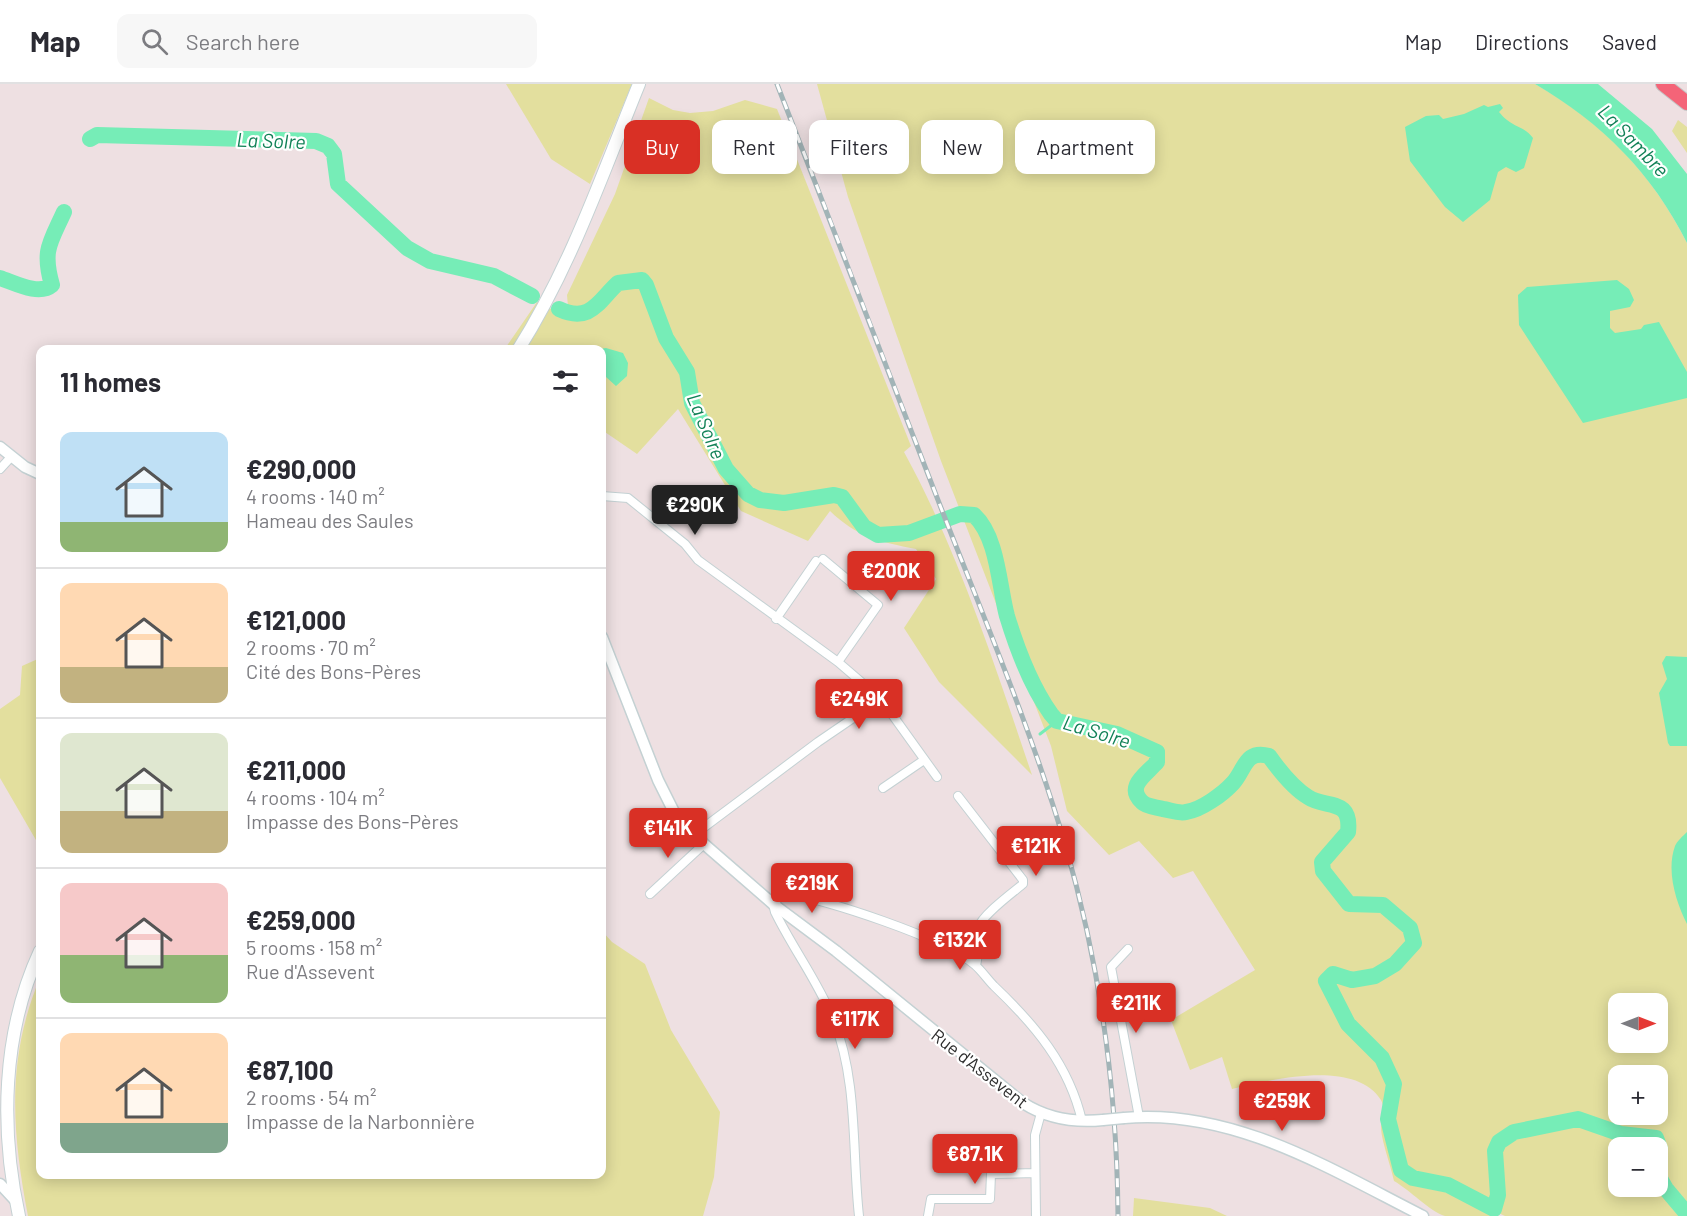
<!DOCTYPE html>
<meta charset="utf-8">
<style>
body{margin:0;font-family:Barlow,sans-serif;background:#f7f7f7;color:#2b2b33;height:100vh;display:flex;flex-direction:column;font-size:22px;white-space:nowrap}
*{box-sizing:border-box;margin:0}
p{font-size:20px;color:#7c7c81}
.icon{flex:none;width:33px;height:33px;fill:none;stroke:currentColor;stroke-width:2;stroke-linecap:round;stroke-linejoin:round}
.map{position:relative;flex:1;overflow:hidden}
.side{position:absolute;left:36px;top:261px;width:570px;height:834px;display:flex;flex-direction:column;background:#fff;border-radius:12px;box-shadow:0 3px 15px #0003}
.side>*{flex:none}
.top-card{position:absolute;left:624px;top:36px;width:570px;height:54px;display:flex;gap:12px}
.needle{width:39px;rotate:90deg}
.buttons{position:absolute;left:1608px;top:909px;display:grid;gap:12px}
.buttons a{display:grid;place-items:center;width:60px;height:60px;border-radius:12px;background:#fff;box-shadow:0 3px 15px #0003;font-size:30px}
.price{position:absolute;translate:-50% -51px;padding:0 14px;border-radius:6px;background:#d93025;color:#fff;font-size:20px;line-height:39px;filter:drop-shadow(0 2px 3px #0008)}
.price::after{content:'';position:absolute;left:50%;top:36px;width:18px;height:14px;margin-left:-9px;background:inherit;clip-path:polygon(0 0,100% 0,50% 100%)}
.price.current{background:#222;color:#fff}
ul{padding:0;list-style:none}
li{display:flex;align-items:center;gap:18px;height:150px;padding:0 24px}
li+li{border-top:2px solid #e1e1e2}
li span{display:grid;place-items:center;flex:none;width:168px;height:120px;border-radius:12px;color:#555}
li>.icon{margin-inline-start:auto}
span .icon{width:72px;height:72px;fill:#fffc;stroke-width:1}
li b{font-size:26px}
h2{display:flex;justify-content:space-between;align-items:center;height:72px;padding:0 24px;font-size:26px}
.pill{padding:0 21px;border-radius:12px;background:#fff;box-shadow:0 3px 15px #0003;font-size:21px;line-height:54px}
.pill.current{background:#d93025;color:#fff}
header{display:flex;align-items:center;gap:36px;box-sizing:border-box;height:84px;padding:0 30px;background:#fff;border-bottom:2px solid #e1e1e2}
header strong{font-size:28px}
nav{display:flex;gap:33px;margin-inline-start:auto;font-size:21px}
.search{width:420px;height:54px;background:#f7f7f7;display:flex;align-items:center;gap:15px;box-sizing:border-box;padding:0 21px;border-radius:12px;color:#7c7c81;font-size:22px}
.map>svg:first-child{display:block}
</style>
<header>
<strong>Map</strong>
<div class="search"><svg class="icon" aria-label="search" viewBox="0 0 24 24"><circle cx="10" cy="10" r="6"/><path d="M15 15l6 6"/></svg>Search here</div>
<nav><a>Map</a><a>Directions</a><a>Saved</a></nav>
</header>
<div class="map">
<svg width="1687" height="1132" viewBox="0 0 1687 1132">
<rect width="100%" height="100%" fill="#eee0e2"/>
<path fill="#e3df9e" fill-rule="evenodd" d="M506 0H632L590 100 551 75Z
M817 0H1535C1602 38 1652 89 1687 159V1132H1505L1496 1128 1493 1132C1479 1132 1459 1132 1445 1132 1429 1127 1410 1106 1394 1097 1391 1082 1381 1056 1381 1043 1382 1033 1386 1025 1381 1016 1355 974 1270 996 1232 1005L1222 973 1190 986 1171 936 1255 886 1193 787 1173 794 1139 757 1109 771 1067 727 1051 662 941 377 848 113ZM1618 920H1658V958H1618ZM1618 992H1658V1030H1618ZM1618 1064H1658V1102H1618Z
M649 14 673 26 690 29 713 27 745 16 777 25 911 362 904 368C958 466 996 585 1032 691L939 598 904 544 936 495 916 465C880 458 857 453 830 427L808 457 741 427 678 325 637 370 602 346V266H504L537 218 569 234 567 211 615 110Z
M1678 36 1687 43V69L1672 47Z
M40 574V763L0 694V625L20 611 22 582Z
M602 847 612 858 645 880 671 946 720 1028 714 1093 703 1132H28C12 1049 6 974 40 894V1090H602Z
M1134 1114 1210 1124 1227 1132H1133Z"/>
<path fill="#76edb7" d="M1535 0H1598L1652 45 1687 90V159C1652 89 1602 39 1535 0Z
M1500 20 1503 24 1499 28C1513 45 1522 40 1533 54L1524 84 1516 88 1506 83 1498 88 1490 116 1463 138 1445 123 1410 77 1405 43 1426 32 1439 31 1443 35 1464 30 1484 21 1488 23Z
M1617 196 1629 205 1634 216 1630 223 1610 227V244L1615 249 1641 245 1644 241 1659 238 1687 288V314L1583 339 1519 241 1518 211 1527 203Z
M606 264 623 269 628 279 627 292 616 302 606 293 602 298 600 265Z
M1666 572 1687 573V662H1670L1668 659 1659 609 1667 595 1662 579Z
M1687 748V840C1676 818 1666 787 1675 762 1677 757 1683 752 1687 748Z"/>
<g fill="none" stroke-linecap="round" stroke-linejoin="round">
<path stroke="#76edb7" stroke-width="3" d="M1040 650 1057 637"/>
<path stroke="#76edb7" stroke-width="16" d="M90 55 97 51 316 57 328 62 334 70 338 100 407 164 430 177 494 192 532 212
M0 194C15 199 39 212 52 201 42 166 50 159 64 128
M559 225C591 240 599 216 618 199L642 196 646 201 666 254 687 288 692 319 726 385 748 410 760 416 784 419 834 411 842 413 864 443 878 451 909 449 960 430 974 431C998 453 999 503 1007 532 1017 565 1031 602 1051 630L1057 637 1117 650 1157 668V678C1147 690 1125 702 1142 718 1147 723 1156 723 1163 725 1170 726 1179 730 1186 728 1201 726 1223 710 1233 699 1245 686 1245 665 1269 672 1279 686 1293 704 1308 713 1325 725 1352 713 1348 748L1322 778 1323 787 1349 820 1383 821 1410 844 1414 859 1395 880 1375 892 1352 896 1333 890 1326 897 1348 940 1382 974 1394 1000 1388 1035 1401 1086 1413 1094 1448 1101 1494 1125 1498 1111 1495 1067 1499 1058 1514 1048 1578 1035 1621 1050 1656 1054 1660 1065 1658 1080
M1658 1091 1666 1105 1687 1130"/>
<g stroke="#c4d1d3" stroke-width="10">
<path id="minor" d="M0 385 11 373
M602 412 628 414 685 460 698 476 838 578 881 615 818 658 695 750
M823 475 878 521 838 578
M776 535 816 477
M881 615 937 693
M883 704 924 676
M958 712 1023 796V800C1012 809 982 831 978 844 975 856 980 868 976 881
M650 810 704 760
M1128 865 1111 883 1139 1033
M859 1132C852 1068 858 997 834 937 819 899 793 865 775 828L773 820 784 809C827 816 943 853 975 881 982 887 987 895 994 902 1035 941 1069 981 1082 1037
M928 1132 931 1115H990L991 1090 1035 1089
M1036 1132 1035 1051 1041 1029"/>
</g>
<g stroke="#c4d1d3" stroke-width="13">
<path id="tertiary" d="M0 363 25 383 40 390
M602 553 658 696 674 728 704 760 773 820 836 867 1023 1019C1048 1035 1074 1039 1103 1036
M1124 1034C1233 1024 1330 1085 1423 1132
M0 1100 15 1116"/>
</g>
<g stroke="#c4d1d3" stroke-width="14">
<path id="secondary" d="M518 266C571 182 602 91 639 0
M19 1132C0 1045 2 949 40 867"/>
</g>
<g stroke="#c4c4c4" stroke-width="16">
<path id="trunk" d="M1663 0 1687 19"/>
</g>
<use href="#minor" stroke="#fff" stroke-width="8"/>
<use href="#tertiary" stroke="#fff" stroke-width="10"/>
<use href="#secondary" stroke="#fff" stroke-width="12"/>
<use href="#trunk" stroke="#f46478" stroke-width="14"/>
<g stroke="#a2b4b7" stroke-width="5">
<path id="rail" d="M777 0C833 143 888 286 943 429 986 539 1032 648 1065 760 1100 881 1117 1006 1118 1132"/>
</g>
<use href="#rail" stroke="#fff" stroke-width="3" stroke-dasharray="9" stroke-linecap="butt"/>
<g stroke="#c4d1d3" stroke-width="13" stroke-linecap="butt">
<path id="tertiary-bridge" d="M1103 1036 1124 1034"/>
</g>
<use href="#tertiary-bridge" stroke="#fff" stroke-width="10"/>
</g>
<g text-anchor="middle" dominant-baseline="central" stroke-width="4.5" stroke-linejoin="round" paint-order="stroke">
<g font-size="18" fill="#2d2d2d" stroke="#fff">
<text transform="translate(980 984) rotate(38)">Rue d'Assevent</text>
</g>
<g font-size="20" font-style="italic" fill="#118157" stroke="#fff">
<text transform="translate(271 56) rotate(2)">La Solre</text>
<text transform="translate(1634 56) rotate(46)">La Sambre</text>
<text transform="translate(707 342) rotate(67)">La Solre</text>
<text transform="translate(1097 647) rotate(17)">La Solre</text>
</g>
</g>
</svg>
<div class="buttons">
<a><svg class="needle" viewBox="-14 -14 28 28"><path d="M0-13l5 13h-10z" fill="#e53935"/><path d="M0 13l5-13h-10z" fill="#7c7c81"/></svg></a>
<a>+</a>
<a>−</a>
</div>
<b class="price current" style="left:695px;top:452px">€290K</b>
<b class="price" style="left:891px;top:518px">€200K</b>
<b class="price" style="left:859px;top:646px">€249K</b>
<b class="price" style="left:668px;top:775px">€141K</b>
<b class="price" style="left:1036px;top:793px">€121K</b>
<b class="price" style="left:812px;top:830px">€219K</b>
<b class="price" style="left:960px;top:887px">€132K</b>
<b class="price" style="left:1136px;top:950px">€211K</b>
<b class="price" style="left:855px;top:966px">€117K</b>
<b class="price" style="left:1282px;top:1048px">€259K</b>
<b class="price" style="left:975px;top:1101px">€87.1K</b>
<div class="top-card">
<a class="pill current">Buy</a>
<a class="pill">Rent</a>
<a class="pill">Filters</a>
<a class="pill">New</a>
<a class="pill">Apartment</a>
</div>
<section class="side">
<h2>11 homes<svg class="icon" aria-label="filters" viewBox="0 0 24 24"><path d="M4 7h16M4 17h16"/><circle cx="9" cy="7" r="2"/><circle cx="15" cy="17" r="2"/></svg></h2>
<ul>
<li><span style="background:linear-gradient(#bfe0f5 75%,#8fb573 0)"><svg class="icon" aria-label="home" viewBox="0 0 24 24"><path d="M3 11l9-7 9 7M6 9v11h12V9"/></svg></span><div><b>€290,000</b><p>4 rooms · 140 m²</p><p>Hameau des Saules</p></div></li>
<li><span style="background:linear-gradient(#ffd9b3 70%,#c2b280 0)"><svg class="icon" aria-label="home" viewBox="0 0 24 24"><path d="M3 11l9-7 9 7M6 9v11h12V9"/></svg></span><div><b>€121,000</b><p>2 rooms · 70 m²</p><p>Cité des Bons-Pères</p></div></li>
<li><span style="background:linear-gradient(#dfe7d0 65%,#c2b280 0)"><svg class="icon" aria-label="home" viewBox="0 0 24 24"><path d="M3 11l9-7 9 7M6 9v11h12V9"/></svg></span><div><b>€211,000</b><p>4 rooms · 104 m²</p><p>Impasse des Bons-Pères</p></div></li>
<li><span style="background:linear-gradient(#f6c9c9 60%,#8fb573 0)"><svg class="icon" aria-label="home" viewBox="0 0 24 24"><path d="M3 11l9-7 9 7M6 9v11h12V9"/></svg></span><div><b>€259,000</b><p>5 rooms · 158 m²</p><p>Rue d'Assevent</p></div></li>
<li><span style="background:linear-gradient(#ffd9b3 75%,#7fa58c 0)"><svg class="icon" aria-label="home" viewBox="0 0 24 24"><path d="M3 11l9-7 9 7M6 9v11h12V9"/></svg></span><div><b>€87,100</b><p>2 rooms · 54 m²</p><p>Impasse de la Narbonnière</p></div></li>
</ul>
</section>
</div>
